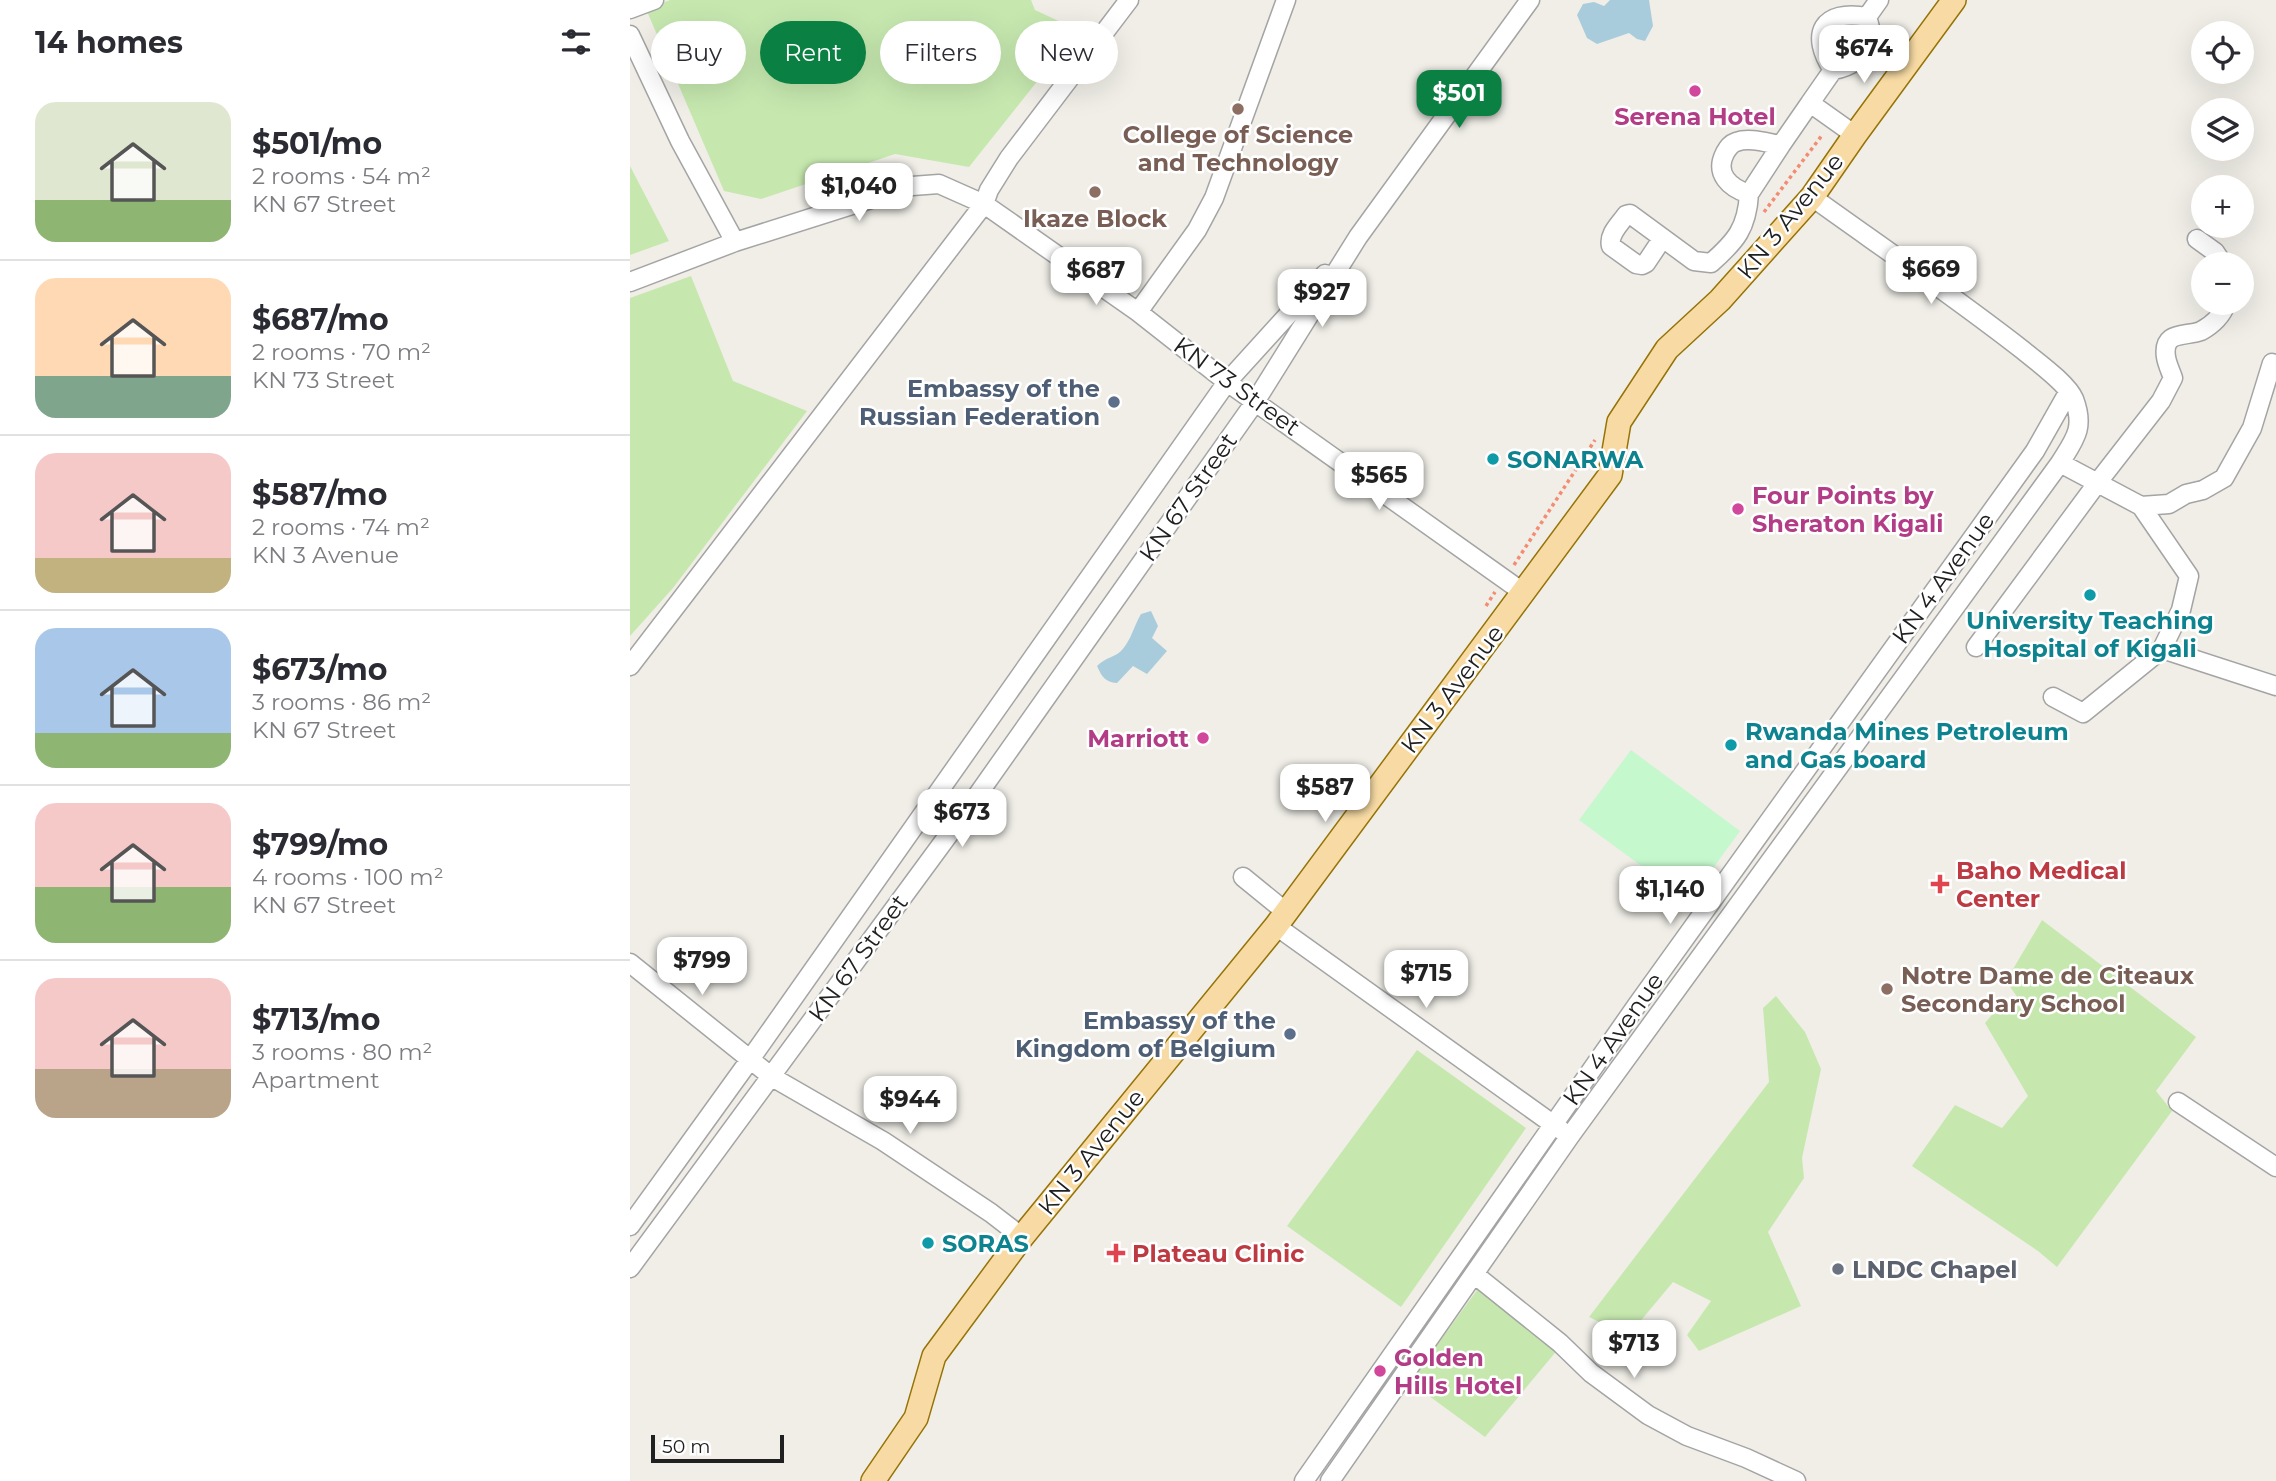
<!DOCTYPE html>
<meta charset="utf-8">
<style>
body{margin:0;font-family:Montserrat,sans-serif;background:#f2f2f3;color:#2b2b33;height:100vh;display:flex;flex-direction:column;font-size:26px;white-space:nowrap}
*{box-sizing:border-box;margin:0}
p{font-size:23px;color:#7c7c81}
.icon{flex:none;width:38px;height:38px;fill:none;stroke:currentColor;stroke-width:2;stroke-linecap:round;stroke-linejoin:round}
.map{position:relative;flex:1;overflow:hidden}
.panel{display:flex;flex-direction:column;background:#fff;width:630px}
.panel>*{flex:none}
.hud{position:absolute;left:21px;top:21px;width:665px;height:63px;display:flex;gap:14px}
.fabs{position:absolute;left:1561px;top:21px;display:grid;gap:14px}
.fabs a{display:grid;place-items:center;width:63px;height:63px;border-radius:50%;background:#fff;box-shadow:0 7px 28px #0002;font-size:35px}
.scale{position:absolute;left:21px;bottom:18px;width:133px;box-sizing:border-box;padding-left:7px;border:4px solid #202020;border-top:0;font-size:19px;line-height:24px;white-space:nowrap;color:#202020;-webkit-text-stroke:5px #fff;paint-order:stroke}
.price{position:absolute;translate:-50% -60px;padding:0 16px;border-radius:14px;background:#fff;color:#222;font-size:23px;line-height:46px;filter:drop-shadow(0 2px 4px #0008)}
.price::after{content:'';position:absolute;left:50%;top:42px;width:21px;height:16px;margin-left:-10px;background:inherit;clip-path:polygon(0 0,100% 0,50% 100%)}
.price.selected{background:#0b8043;color:#fff}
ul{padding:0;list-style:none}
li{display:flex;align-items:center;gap:21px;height:175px;padding:0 35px}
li+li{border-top:2px solid #e1e1e2}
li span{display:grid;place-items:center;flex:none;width:196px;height:140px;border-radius:21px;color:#555}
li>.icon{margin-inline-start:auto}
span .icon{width:84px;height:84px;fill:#fffc;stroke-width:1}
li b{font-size:30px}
h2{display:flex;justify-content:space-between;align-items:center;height:84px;padding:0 35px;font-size:30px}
.chip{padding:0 24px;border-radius:32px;background:#fff;box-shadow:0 7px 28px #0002;font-size:24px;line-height:63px}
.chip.selected{background:#0b8043;color:#fff}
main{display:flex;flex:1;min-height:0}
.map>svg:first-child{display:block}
</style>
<main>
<section class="panel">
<h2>14 homes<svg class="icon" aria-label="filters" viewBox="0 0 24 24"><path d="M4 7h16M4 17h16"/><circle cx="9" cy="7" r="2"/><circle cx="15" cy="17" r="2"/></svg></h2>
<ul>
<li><span style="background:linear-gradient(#dfe7d0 70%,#8fb573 0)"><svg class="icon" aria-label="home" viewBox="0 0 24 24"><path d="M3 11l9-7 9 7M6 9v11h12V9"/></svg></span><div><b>$501/mo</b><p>2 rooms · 54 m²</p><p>KN 67 Street</p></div></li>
<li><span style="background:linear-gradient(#ffd9b3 70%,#7fa58c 0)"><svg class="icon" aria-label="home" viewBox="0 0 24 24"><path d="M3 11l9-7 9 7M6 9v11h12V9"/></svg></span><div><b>$687/mo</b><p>2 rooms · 70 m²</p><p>KN 73 Street</p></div></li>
<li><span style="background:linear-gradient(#f6c9c9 75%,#c2b280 0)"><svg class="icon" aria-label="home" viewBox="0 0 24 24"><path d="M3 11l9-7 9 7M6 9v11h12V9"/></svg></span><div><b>$587/mo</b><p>2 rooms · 74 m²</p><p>KN 3 Avenue</p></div></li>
<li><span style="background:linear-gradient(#a9c7e8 75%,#8fb573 0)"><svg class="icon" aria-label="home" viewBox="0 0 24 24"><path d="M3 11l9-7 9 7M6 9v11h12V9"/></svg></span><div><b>$673/mo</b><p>3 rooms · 86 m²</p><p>KN 67 Street</p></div></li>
<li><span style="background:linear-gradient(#f6c9c9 60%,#8fb573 0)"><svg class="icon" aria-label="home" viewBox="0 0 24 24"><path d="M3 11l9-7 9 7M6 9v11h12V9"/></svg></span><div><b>$799/mo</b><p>4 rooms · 100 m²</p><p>KN 67 Street</p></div></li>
<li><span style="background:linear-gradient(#f6c9c9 65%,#b9a48a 0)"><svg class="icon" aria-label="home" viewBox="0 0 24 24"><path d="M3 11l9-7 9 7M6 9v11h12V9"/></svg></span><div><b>$713/mo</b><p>3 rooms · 80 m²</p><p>Apartment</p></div></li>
</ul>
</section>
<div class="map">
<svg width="1646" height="1481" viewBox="0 0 1646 1481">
<rect width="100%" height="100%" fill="#f0eee7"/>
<path fill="#c6e8af" d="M40 0H401L405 10 448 30 339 167 265 154 131 199 94 191 16 9Z
M0 166 39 241 0 255Z
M61 276 103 381 177 411 43 588 0 636V298Z
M1412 920 1566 1037 1526 1091 1542 1111 1427 1267 1408 1251 1282 1166 1325 1105 1372 1128 1398 1096 1355 1023 1373 1002 1395 1008 1376 981Z
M1146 996 1175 1032 1191 1069 1172 1158 1174 1178 1138 1232 1171 1306 1069 1351 1057 1335 1081 1301 1043 1282 998 1336 959 1317 1139 1082 1133 1008Z
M787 1050 896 1128 771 1307 657 1226Z
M850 1286 929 1348 855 1437 780 1382Z"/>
<path fill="#c6f8ce" d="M1001 750 1110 831 1059 901 949 820Z"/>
<path fill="#a9ccdc" d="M980 0H1019L1023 26 1015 41 1007 39 999 33 967 44 957 38 947 15 953 4 964 2 974 6Z
M521 611 528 626 522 638 537 651 517 674 503 666 487 683C475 682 472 677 467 666 476 657 486 657 492 650 501 640 504 626 511 614Z"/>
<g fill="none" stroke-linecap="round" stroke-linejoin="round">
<g stroke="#a4a4a4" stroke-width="21">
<path id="minor" d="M0 9 24 0
M0 35 50 141 105 242
M1203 70C1179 34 1192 9 1237 17
M1225 135 1180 103 1203 70C1219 68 1238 56 1241 39 1242 32 1239 23 1237 17L1249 0
M1151 145 1119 194C1100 188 1084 174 1095 153 1098 148 1100 144 1106 142 1120 137 1137 143 1151 145L1180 103
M1032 239 1016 263 1012 265 1006 264 981 246C978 234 990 224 996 215L1000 214 1064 261 1081 263C1106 241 1117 228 1119 194
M1567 239 1585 252 1593 264
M0 282 105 242 282 186 309 184 354 204 508 312 597 382 894 593
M508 312 567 230 584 198 656 0
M1430 463 1511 506 1559 576 1551 610 1532 649 1646 686
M1511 506 1539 504 1556 494 1573 490 1594 478 1622 428 1642 363
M1346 647 1468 482 1531 401 1543 378C1541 372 1537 364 1536 357 1532 330 1556 337 1571 331 1582 325 1593 315 1596 303
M0 666 354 204 359 190 379 158 499 0
M1423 697 1453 713 1532 649
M613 877 656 912
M646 926 931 1130
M0 963 142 1077 253 1141 361 1213 392 1237
M1548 1102 1646 1167
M0 1226 119 1061 597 382 695 274
M0 1268 339 807 625 402 728 237 900 0
M844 1274 930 1343 961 1373 1018 1415 1057 1436 1116 1458 1166 1481
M674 1481 1007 1005 1405 451 1439 391
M700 1481 940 1136 1430 463C1445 439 1455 428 1444 399 1437 383 1407 362 1394 351 1325 297 1253 248 1182 197"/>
</g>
<g stroke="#967306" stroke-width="26">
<path id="major" d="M243 1481 286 1418 304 1356 392 1237 646 926 980 475 989 422 1037 349 1090 300 1182 197 1225 135 1324 0"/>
</g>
<path stroke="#f48c73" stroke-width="3.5" stroke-dasharray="3.5 3.5" stroke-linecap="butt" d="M1134 212 1193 134
M884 565 965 440
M856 606 865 592"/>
<use href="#minor" stroke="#fff" stroke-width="18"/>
<use href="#major" stroke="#f8dba4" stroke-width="23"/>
</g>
<g fill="#d1479c" stroke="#fff" stroke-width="2.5">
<circle cx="1065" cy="91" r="7"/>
<circle cx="1108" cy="509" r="7"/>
<circle cx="573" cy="738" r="7"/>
<circle cx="750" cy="1371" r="7"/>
</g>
<g fill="#8d6e63" stroke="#fff" stroke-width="2.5">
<circle cx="608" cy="109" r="7"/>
<circle cx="465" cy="192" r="7"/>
<circle cx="1257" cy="989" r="7"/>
</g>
<g fill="#5c6f8a" stroke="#fff" stroke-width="2.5">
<circle cx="484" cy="402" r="7"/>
<circle cx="660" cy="1034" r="7"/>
</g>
<g fill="#0f9aa8" stroke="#fff" stroke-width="2.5">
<circle cx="863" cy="459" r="7"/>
<circle cx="1460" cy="595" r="7"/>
<circle cx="1101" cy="745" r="7"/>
<circle cx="298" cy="1243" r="7"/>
</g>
<g fill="#e0444e" stroke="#fff" stroke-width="2.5">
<path d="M1306.5 873.5h7v7h7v7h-7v7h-7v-7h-7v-7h7z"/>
<path d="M482.5 1242.5h7v7h7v7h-7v7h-7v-7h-7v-7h7z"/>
</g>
<circle fill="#6b7280" stroke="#fff" stroke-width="2.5" cx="1208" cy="1269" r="7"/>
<g text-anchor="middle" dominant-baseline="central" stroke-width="5" stroke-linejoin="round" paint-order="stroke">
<g font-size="24" font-weight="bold" fill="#b23c85" stroke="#fff" text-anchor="start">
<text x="1065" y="116" text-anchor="middle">Serena Hotel</text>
<text x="1122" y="495">Four Points by<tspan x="1122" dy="28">Sheraton Kigali</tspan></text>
<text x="559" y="738" text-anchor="end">Marriott</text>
<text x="764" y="1357">Golden<tspan x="764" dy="28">Hills Hotel</tspan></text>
</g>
<g font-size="24" font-weight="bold" fill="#785e54" stroke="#fff">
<text x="608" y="134">College of Science<tspan x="608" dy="28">and Technology</tspan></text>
<text x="465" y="218">Ikaze Block</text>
<text x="1271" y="975" text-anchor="start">Notre Dame de Citeaux<tspan x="1271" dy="28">Secondary School</tspan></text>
</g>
<g font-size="24" fill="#202020" stroke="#fff">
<text transform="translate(1160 216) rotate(-51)">KN 3 Avenue</text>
<text transform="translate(607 386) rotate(36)">KN 73 Street</text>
<text transform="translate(558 497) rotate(-55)">KN 67 Street</text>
<text transform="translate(1313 578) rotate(-54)">KN 4 Avenue</text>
<text transform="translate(822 689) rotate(-53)">KN 3 Avenue</text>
<text transform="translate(228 958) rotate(-54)">KN 67 Street</text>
<text transform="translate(983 1039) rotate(-55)">KN 4 Avenue</text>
<text transform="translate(461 1152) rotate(-51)">KN 3 Avenue</text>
</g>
<g font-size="24" font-weight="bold" fill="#4e5e75" stroke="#fff" text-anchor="end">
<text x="470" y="388">Embassy of the<tspan x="470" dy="28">Russian Federation</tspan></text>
<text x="646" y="1020">Embassy of the<tspan x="646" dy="28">Kingdom of Belgium</tspan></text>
</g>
<g font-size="24" font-weight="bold" fill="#0d838f" stroke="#fff" text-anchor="start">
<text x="877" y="459">SONARWA</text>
<text x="1460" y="620" text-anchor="middle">University Teaching<tspan x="1460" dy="28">Hospital of Kigali</tspan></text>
<text x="1115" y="731">Rwanda Mines Petroleum<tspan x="1115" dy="28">and Gas board</tspan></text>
<text x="312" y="1243">SORAS</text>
</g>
<g font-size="24" font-weight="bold" fill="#be3a42" stroke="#fff" text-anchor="start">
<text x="1326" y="870">Baho Medical<tspan x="1326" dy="28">Center</tspan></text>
<text x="502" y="1253">Plateau Clinic</text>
</g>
<g font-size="24" font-weight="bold" fill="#5b616d" stroke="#fff" text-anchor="start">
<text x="1222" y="1269">LNDC Chapel</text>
</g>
</g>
</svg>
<div class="fabs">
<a><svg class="icon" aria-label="locate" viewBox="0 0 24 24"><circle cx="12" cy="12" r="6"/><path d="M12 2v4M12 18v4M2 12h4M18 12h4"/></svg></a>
<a><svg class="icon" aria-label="layers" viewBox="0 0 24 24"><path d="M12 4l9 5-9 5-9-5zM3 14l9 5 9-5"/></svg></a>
<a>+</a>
<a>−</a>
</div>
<div class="scale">50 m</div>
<b class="price" style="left:1234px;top:85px">$674</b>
<b class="price selected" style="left:829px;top:130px">$501</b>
<b class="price" style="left:229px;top:223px">$1,040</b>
<b class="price" style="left:1301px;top:306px">$669</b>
<b class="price" style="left:466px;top:307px">$687</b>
<b class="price" style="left:692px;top:329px">$927</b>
<b class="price" style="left:749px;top:512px">$565</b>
<b class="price" style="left:695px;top:824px">$587</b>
<b class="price" style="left:332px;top:849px">$673</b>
<b class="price" style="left:1040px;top:926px">$1,140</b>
<b class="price" style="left:72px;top:997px">$799</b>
<b class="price" style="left:796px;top:1010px">$715</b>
<b class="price" style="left:280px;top:1136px">$944</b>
<b class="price" style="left:1004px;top:1380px">$713</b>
<div class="hud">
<a class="chip">Buy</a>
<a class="chip selected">Rent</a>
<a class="chip">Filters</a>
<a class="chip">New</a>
</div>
</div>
</main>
